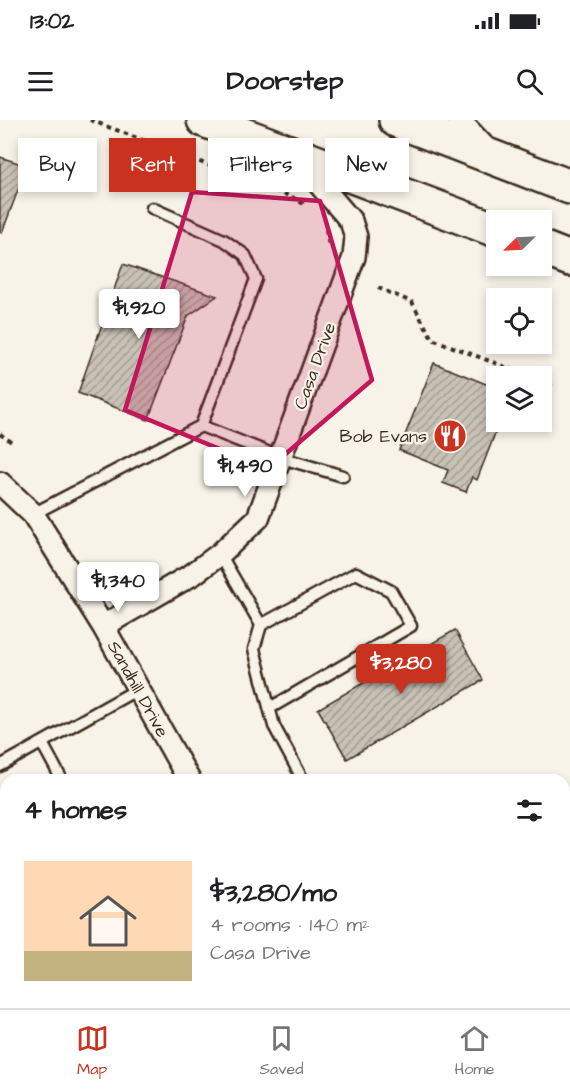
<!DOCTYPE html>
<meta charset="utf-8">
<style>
body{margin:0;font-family:"Architects Daughter",sans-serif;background:#f6f6f6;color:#202124;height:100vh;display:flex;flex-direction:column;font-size:22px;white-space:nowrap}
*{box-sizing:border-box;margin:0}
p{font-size:20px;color:#757577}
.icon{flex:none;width:33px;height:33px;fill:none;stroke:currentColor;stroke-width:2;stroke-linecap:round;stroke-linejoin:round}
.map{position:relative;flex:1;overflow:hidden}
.side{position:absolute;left:0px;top:654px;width:570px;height:234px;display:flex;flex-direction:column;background:#fff;border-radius:18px 18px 0 0;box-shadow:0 3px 9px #0003}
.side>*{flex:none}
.hud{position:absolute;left:18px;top:18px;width:534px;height:54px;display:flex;gap:12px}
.needle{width:39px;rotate:246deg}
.tools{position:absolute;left:486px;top:90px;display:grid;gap:12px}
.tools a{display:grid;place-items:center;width:66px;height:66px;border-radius:0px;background:#fff;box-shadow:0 3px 9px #0003;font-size:30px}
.price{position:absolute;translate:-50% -51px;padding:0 14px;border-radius:6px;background:#fff;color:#222;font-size:20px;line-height:39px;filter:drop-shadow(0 2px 3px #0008)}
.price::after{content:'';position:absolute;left:50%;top:36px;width:18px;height:14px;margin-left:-9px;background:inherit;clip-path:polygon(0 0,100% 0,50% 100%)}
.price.on{background:#c8321e;color:#fff}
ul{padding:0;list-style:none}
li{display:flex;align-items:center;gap:18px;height:150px;padding:0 24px}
li span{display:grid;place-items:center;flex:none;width:168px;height:120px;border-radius:0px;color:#555}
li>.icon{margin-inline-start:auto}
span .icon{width:72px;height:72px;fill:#fffc;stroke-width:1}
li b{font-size:26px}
h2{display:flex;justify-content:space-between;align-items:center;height:72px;padding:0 24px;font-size:26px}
.chip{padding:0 21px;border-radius:0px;background:#fff;box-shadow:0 3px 9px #0003;font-size:21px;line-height:54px}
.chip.on{background:#c8321e;color:#fff}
.status{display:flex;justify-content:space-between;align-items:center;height:42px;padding:0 30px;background:#fff;direction:ltr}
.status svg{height:16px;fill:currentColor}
header{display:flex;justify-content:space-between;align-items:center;height:78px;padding:0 24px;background:#fff;font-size:27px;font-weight:700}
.tab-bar{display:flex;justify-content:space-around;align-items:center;height:84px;border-top:2px solid #e0e0e0;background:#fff;font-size:16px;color:#757577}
.tab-bar a{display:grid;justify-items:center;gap:3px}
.tab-bar .on{color:#c8321e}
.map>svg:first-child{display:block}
</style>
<div class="status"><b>13:02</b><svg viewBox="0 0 49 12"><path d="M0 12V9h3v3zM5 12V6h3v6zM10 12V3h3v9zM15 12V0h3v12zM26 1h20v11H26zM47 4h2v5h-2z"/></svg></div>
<header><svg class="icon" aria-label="menu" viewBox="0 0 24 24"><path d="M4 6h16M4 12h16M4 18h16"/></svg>Doorstep<svg class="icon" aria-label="search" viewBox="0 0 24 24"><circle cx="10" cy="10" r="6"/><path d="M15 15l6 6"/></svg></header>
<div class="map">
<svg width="570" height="888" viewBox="0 0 570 888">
<defs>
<pattern id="building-hatch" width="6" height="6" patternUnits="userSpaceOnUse" patternTransform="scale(1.5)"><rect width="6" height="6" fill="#c8c1b6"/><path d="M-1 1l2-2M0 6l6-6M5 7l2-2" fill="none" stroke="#a49d93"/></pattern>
</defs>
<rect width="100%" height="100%" fill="#f7f3e8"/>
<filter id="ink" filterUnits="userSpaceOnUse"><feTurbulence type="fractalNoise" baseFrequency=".0167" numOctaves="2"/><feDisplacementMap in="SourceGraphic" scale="12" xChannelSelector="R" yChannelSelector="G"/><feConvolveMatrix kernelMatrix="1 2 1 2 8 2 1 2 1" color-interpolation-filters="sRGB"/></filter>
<g filter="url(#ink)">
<path fill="url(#building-hatch)" stroke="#3b2a1e" stroke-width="1.5" d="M0 37 27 46 2 113 0 112Z
M123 144 217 176 188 196 148 300 78 273Z
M434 243 496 268V311L477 360 472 357 466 372 443 363 448 350 399 330Z
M455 510 483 560 347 639 318 589Z"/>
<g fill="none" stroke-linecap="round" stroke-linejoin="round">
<g stroke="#3b2a1e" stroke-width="15">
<path id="service" d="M152 88 224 120 245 135 256 159 201 306
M33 394 201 306 282 338 343 356
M220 434 261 505 254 529 274 606 303 660
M261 505 356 453 391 471 411 506 270 588
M42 623 62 660
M0 646 138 569
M0 867 6 863
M0 877 6 888"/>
</g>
<g stroke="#3b2a1e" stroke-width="26">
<path id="minor" d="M459 0 488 31
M0 363 33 394 103 506 189 660
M103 506 193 454 220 434 258 398 354 137 356 117 351 101 298 39
M316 882 319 888
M159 888 170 882"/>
</g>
<g stroke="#3b2a1e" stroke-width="38">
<path id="primary" d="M204 0 496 110
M396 0 570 67
M542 128 570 139"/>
</g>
<path stroke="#3b2a1e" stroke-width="4" stroke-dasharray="4.5 4.5" stroke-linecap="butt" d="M90 0 292 77 304 84
M326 110 329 126
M378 168 412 182 432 219 529 256
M542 261 552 266
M0 314 13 323"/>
<use href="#service" stroke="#f7f3e8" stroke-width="10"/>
<use href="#minor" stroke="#f7f3e8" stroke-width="21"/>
<use href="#primary" stroke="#f7f3e8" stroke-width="33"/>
</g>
</g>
<path fill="#c2185b" fill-opacity="0.2" stroke="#c2185b" stroke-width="4.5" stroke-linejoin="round" d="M192 72 320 81 372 260 268 349 125 290Z"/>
<defs>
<g id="restaurant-disc" transform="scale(1.725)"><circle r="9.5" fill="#c8321e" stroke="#f7f3e8"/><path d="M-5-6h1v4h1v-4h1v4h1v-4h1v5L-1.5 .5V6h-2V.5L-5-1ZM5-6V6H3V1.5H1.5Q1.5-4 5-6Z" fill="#fff"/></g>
</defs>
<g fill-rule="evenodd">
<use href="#restaurant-disc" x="450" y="316"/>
</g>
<g text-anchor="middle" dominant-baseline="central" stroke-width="4.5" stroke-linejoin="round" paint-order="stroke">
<g font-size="18" fill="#3b2a1e" stroke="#f7f3e8">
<text transform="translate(315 246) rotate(-70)">Casa Drive</text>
<text transform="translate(138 569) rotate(61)">Sandhill Drive</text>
</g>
<g font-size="18" fill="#3b2a1e" stroke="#f7f3e8" text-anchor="end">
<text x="427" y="316">Bob Evans</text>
</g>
</g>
</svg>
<div class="tools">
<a><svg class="needle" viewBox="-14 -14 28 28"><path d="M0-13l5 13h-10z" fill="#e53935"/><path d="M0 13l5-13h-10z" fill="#757577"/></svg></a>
<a><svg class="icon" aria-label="locate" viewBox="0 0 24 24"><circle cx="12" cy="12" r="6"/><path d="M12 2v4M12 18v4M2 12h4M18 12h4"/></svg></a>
<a><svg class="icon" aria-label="layers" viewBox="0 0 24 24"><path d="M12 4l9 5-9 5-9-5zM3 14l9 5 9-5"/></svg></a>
</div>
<b class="price" style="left:139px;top:220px">$1,920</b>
<b class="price" style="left:245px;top:378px">$1,490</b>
<b class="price" style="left:118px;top:493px">$1,340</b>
<b class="price on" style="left:401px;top:575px">$3,280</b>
<div class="hud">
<a class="chip">Buy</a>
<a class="chip on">Rent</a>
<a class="chip">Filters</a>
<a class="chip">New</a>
</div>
<section class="side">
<h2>4 homes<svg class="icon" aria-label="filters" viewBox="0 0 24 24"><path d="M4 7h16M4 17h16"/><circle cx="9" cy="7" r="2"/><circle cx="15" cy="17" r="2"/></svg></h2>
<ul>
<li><span style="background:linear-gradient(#ffd9b3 75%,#c2b280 0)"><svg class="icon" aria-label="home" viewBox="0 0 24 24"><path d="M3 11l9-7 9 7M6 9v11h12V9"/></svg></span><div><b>$3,280/mo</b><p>4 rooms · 140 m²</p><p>Casa Drive</p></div></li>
</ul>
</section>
</div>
<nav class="tab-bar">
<a class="on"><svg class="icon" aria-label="map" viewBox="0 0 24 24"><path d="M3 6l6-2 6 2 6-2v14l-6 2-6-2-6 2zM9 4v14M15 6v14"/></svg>Map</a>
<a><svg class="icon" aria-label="saved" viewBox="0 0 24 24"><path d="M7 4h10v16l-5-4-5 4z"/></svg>Saved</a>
<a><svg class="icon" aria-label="home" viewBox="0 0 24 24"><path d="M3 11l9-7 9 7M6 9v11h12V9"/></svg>Home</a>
</nav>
